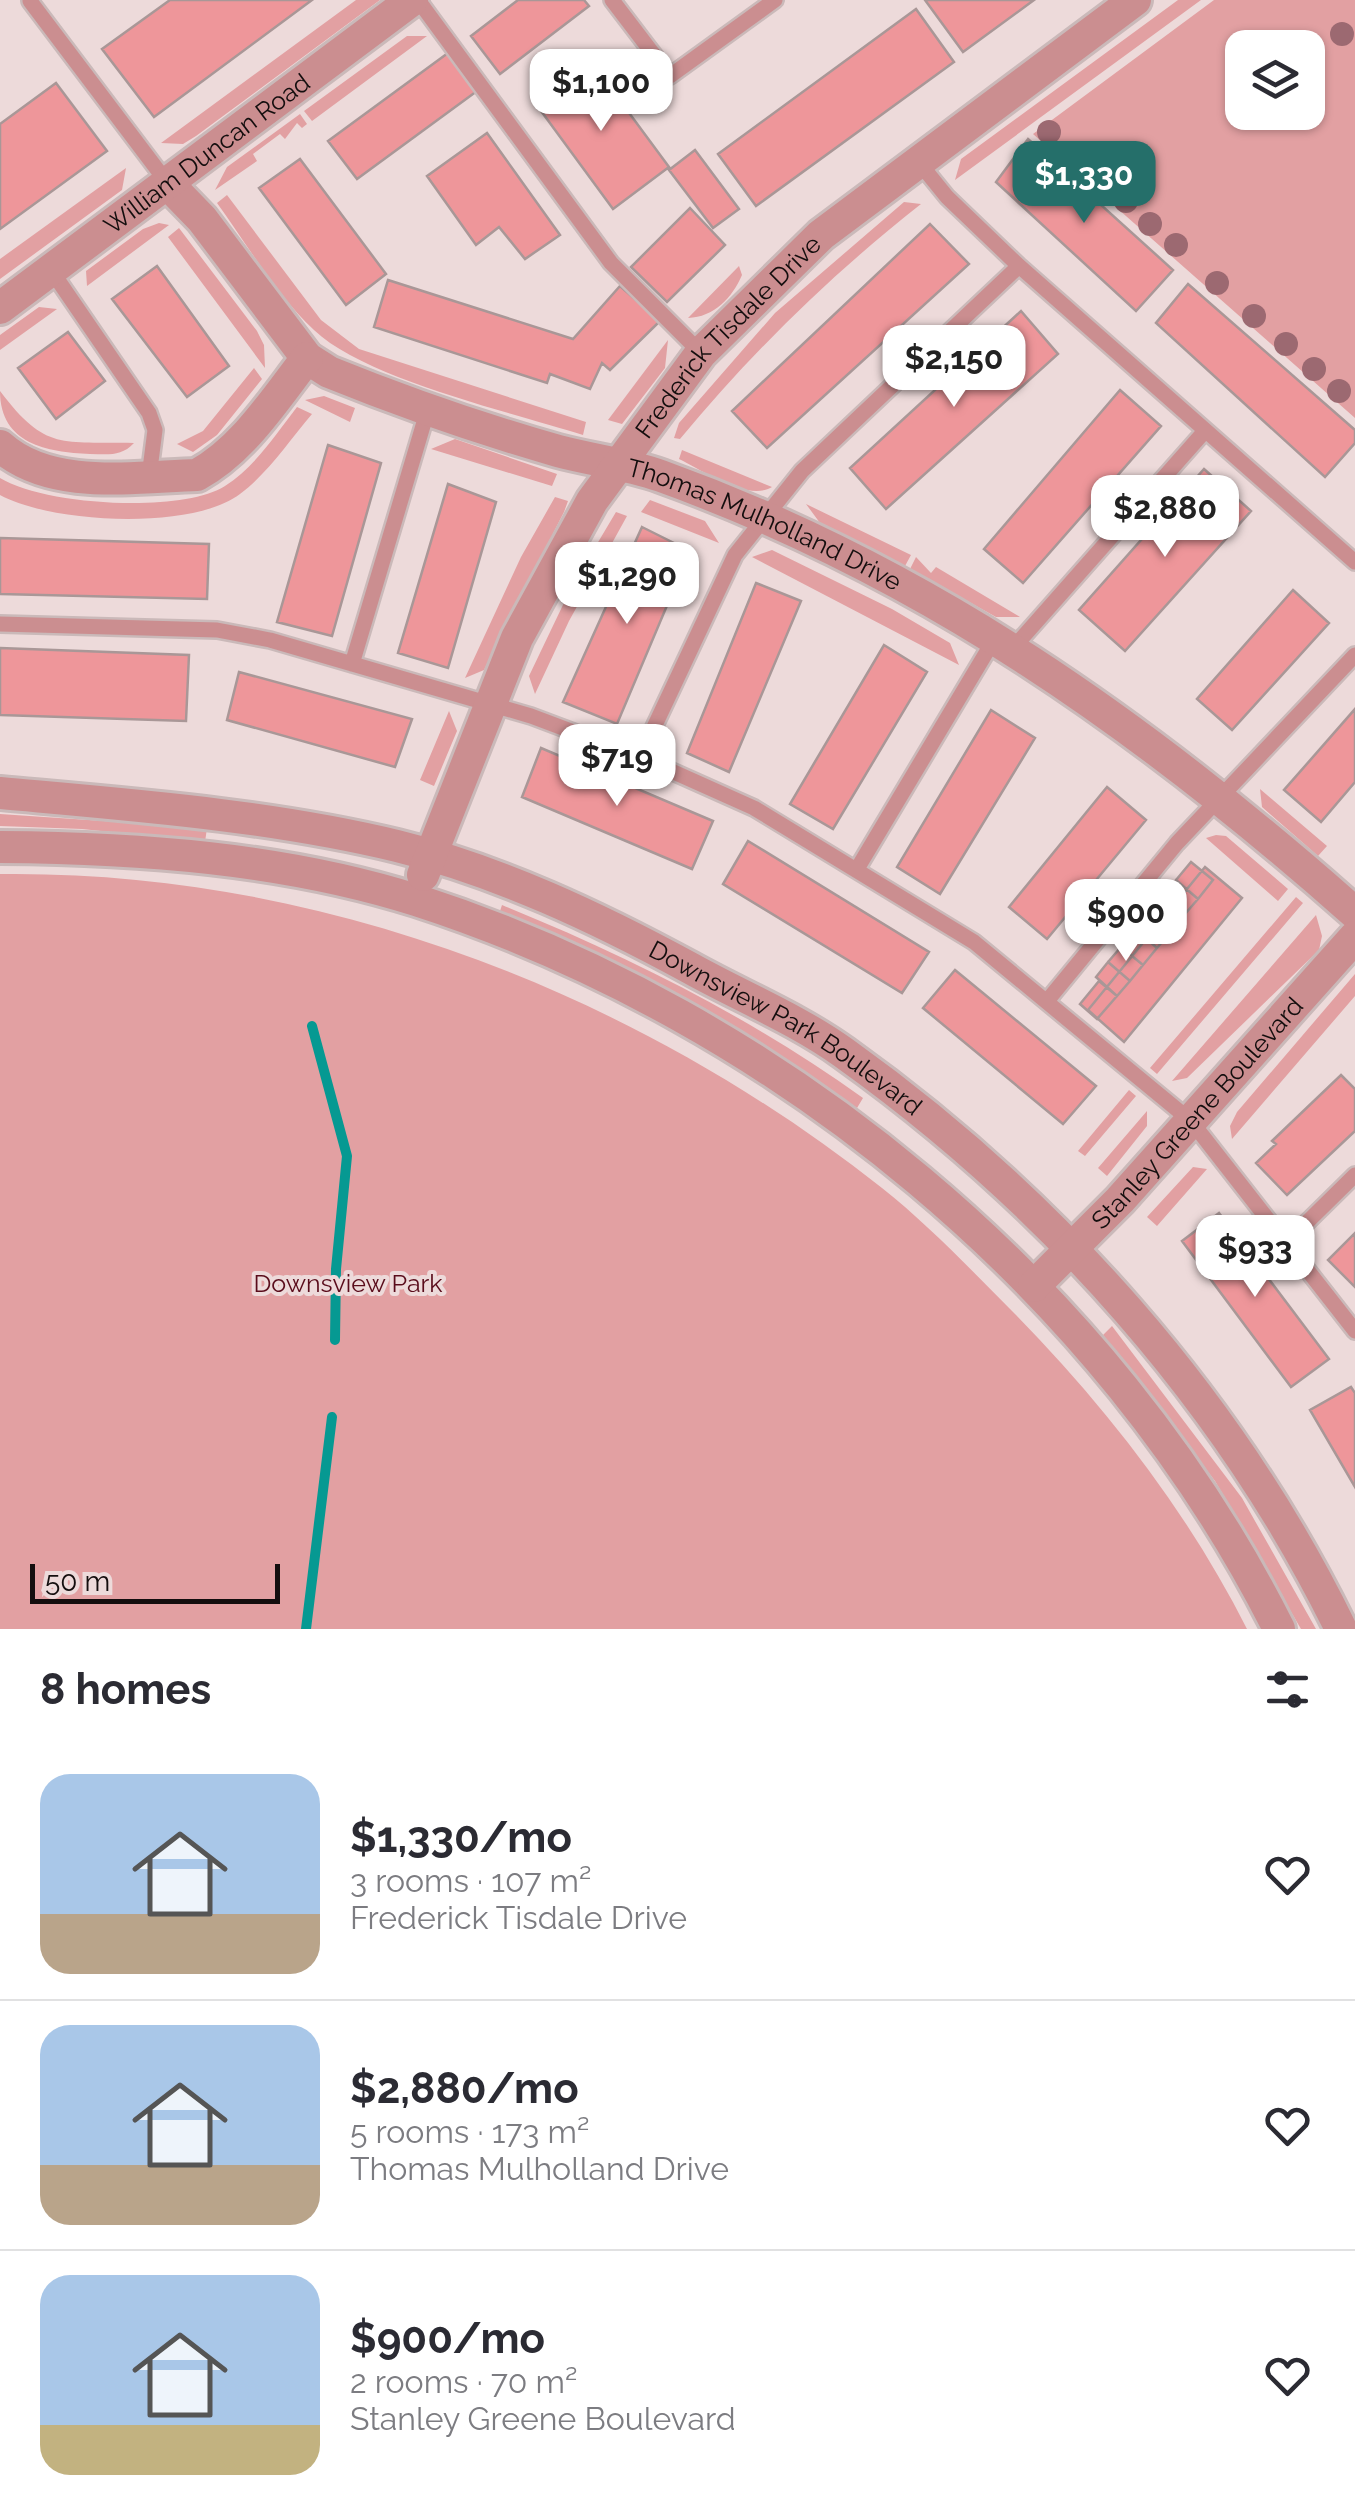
<!DOCTYPE html>
<meta charset="utf-8">
<style>
body{margin:0;font-family:Raleway,sans-serif;background:#f7f7f7;color:#2b2b33;height:100vh;display:flex;flex-direction:column;font-size:38px;white-space:nowrap}
*{box-sizing:border-box;margin:0}
p{font-size:32px;color:#7c7c81}
.icon{flex:none;width:55px;height:55px;fill:none;stroke:currentColor;stroke-width:2;stroke-linecap:round;stroke-linejoin:round}
.map{position:relative;height:1629px;overflow:hidden}
.side{display:flex;flex-direction:column;background:#fff;flex:1}
.side>*{flex:none}
.controls{position:absolute;left:1225px;top:30px;display:grid;gap:20px}
.controls a{display:grid;place-items:center;width:100px;height:100px;border-radius:20px;background:#fff;box-shadow:0 2px 8px #0004;font-size:50px}
.scale{position:absolute;left:30px;bottom:25px;width:250px;box-sizing:border-box;padding-left:10px;border:5px solid #140e0e;border-top:0;font-size:28px;line-height:35px;white-space:nowrap;color:#140e0e;-webkit-text-stroke:8px #eddada;paint-order:stroke}
.price{position:absolute;translate:-50% -85px;padding:0 22px;border-radius:20px;background:#fff;color:#222;font-size:32px;line-height:65px;filter:drop-shadow(0 2px 5px #0008)}
.price::after{content:'';position:absolute;left:50%;top:60px;width:30px;height:22px;margin-left:-15px;background:inherit;clip-path:polygon(0 0,100% 0,50% 100%)}
.price.current{background:#256f6a;color:#fff}
ul{padding:0;list-style:none}
li{display:flex;align-items:center;gap:30px;height:250px;padding:0 40px}
li+li{border-top:2px solid #e1e1e2}
li span{display:grid;place-items:center;flex:none;width:280px;height:200px;border-radius:30px;color:#555}
li>.icon{margin-inline-start:auto}
span .icon{width:120px;height:120px;fill:#fffc;stroke-width:1}
li b{font-size:42px}
h2{display:flex;justify-content:space-between;align-items:center;height:120px;padding:0 40px;font-size:42px}
.map>svg:first-child{display:block}
</style>
<div class="map">
<svg width="1355" height="1629" viewBox="0 0 1355 1629">
<rect width="100%" height="100%" fill="#eddada"/>
<path fill="#e2a0a2" fill-rule="evenodd" d="M356 0H380L196 136 183 144 161 143Z
M1178 0H1201L955 180 961 159Z
M1214 0H1355V418L1033 134ZM1242 48H1308V112H1242Z
M407 36H427L312 121 304 111Z
M300 114 307 124 302 128 297 123 285 139 280 134 253 154 257 161 215 190 227 167Z
M126 168 122 190 0 279V259Z
M227 195 321 320 359 349 586 422 583 435C511 412 365 379 314 330 276 295 247 244 217 203Z
M904 202 921 204C831 275 753 351 680 439L674 438 679 423 775 313Z
M159 223 169 225 87 286 86 271 143 229Z
M179 228 257 331 264 345 265 368 168 237Z
M739 266 742 275C732 298 714 317 688 318Z
M39 307 57 309 0 350V335Z
M668 340 665 368 622 424 608 420Z
M254 368 262 379 217 435 193 452 177 444 203 431Z
M0 391C46 452 62 441 134 443 121 457 108 454 90 454 47 452 0 444 0 391Z
M324 396 355 408 350 422 305 400Z
M297 407 312 414C289 441 268 473 240 494 191 531 51 523 0 495V478C44 505 180 514 225 486 255 467 276 434 297 407Z
M455 439 557 474 552 486 431 449Z
M682 450 772 487C748 502 702 470 679 459Z
M555 497 568 501 564 512 484 670 465 678 521 557Z
M650 500 705 521 719 543 641 512Z
M806 504 911 555 905 566 820 523Z
M616 512 627 516 569 621 535 694 529 676 572 586Z
M772 550 892 609 950 643 959 665 752 557Z
M916 557 931 573 936 567 1020 617H996L910 569Z
M449 711 457 731 434 786 420 780Z
M1260 789 1327 846 1318 856 1262 807Z
M0 814 207 828 205 842 82 829 0 826Z
M1216 835 1226 836 1288 889 1278 901 1206 838Z
M0 874C318 870 634 992 882 1188 930 1226 972 1271 1015 1314 1106 1407 1188 1512 1247 1629H0Z
M1296 897 1303 903 1157 1074 1150 1068Z
M502 905C630 957 750 1017 863 1098L857 1108 785 1060 638 977 498 917Z
M1316 915 1322 936 1319 950 1187 1078 1172 1081Z
M1355 974V996L1232 1139 1230 1126 1237 1112Z
M1129 1090 1136 1096 1085 1156 1078 1151Z
M1147 1111V1126L1107 1176 1098 1168Z
M1193 1167 1207 1169 1157 1226 1147 1217Z
M1112 1326 1242 1498 1316 1629H1301L1215 1481 1103 1335Z"/>
<g fill="none" stroke-linecap="round" stroke-linejoin="round">
<path stroke="#069992" stroke-width="10" d="M312 1026 347 1156 336 1269 335 1340
M306 1629 332 1417"/>
</g>
<path fill="#ee969a" stroke="#a99797" stroke-width="2.5" d="M170 0H312L154 117 102 49Z
M518 0H584L589 6 500 74 471 36Z
M925 0H1034L963 52Z
M916 9 954 62 756 206 718 154Z
M448 53 477 91 357 179 328 141Z
M590 60 669 167 613 209 533 100Z
M56 83 107 151 0 229V124Z
M487 133 560 235 525 259 499 227 476 245 427 176Z
M1028 139 1173 270 1136 311 996 182Z
M695 150 739 209 713 228 669 170Z
M300 159 386 274 346 305 259 188Z
M690 208 725 245 667 302 631 267Z
M930 224 969 264 767 448 732 411Z
M157 266 229 366 187 397 112 299Z
M388 280 573 339 620 286 660 321 610 370 602 363 590 389 550 374 547 383 374 327Z
M1188 284 1355 430V443L1325 477 1156 323Z
M1021 311 1058 354 886 509 850 468Z
M68 332 105 381 56 419 18 368Z
M1120 390 1161 426 1023 583 984 549Z
M328 445 381 463 332 636 277 622Z
M1204 469 1251 511 1125 651 1079 610Z
M448 484 496 502 448 668 398 653Z
M642 527 690 551 617 724 563 702Z
M0 538 209 544 207 599 0 594Z
M756 583 801 601 729 772 687 753Z
M1293 590 1329 623 1232 730 1197 699Z
M884 645 927 672 833 829 790 804Z
M0 648 189 655 186 721 0 715Z
M239 672 412 719 395 767 227 720Z
M1355 709V782L1321 822 1284 790Z
M991 710 1035 738 940 894 897 867Z
M541 748 713 821 692 869 522 797Z
M1107 787 1146 820 1047 939 1009 907Z
M748 841 929 952 902 993 723 884Z
M1191 862 1213 880 1198 899 1176 880Z
M1205 867 1242 898 1124 1042 1088 1010Z
M1176 880 1198 899 1185 914 1164 895Z
M1164 895 1185 914 1173 929 1151 911Z
M1151 911 1173 929 1157 948 1136 929Z
M1136 929 1157 948 1143 965 1121 947Z
M1121 947 1143 965 1130 981 1108 962Z
M1108 962 1130 981 1117 996 1096 977Z
M955 970 1096 1086 1063 1124 923 1008Z
M1099 981 1117 996 1097 1019 1080 1004Z
M1341 1075 1355 1089V1131L1287 1195 1256 1163 1276 1144 1272 1141Z
M1219 1213 1329 1359 1291 1387 1182 1241Z
M1355 1233V1287L1328 1260Z
M1351 1387 1355 1393V1487L1310 1410Z"/>
<g fill="none" stroke-linecap="round" stroke-linejoin="round">
<g stroke="#cab9b9" stroke-width="20">
<path id="lane" d="M418 0 611 263 701 353
M612 0 670 76 775 0
M30 1 169 185
M917 160 947 197 1019 266 1355 562
M51 270 149 413 155 430 149 477
M0 624 217 630 270 640 531 716 640 757 754 808 974 942 1191 1121 1355 1331
M1014 647 1204 432
M352 664 428 409
M640 757 735 555 802 471 1019 266
M857 869 995 638
M1047 1001 1177 843 1355 655
M1288 1241 1355 1175"/>
</g>
<g stroke="#cab9b9" stroke-width="38">
<g id="street">
<path id="s1" d="M169 185 202 219 307 358 329 372C403 402 481 429 558 451 592 460 627 464 661 476 927 572 1145 727 1355 913"/>
<path id="s2" d="M0 308 412 0"/>
<path d="M0 446C50 491 134 477 197 475 244 449 275 399 307 358"/>
<path id="s3" d="M0 793C132 805 268 815 397 846 499 871 598 918 690 968 740 996 797 1019 844 1053 1051 1201 1229 1400 1341 1629"/>
<path d="M0 847C138 848 283 858 416 900 778 1017 1108 1288 1279 1629"/>
<path id="s4" d="M423 875 517 638 592 501 701 353 821 235 1135 0"/>
<path id="s5" d="M1034 1286 1120 1200 1355 937"/>
</g>
</g>
<use href="#lane" stroke="#cb8e90" stroke-width="15"/>
<use href="#street" stroke="#cb8e90" stroke-width="32"/>
</g>
<g fill="#9c6971">
<circle cx="1342" cy="34" r="12"/>
<circle cx="1049" cy="132" r="12"/>
<circle cx="1075" cy="156" r="12"/>
<circle cx="1102" cy="181" r="12"/>
<circle cx="1126" cy="201" r="12"/>
<circle cx="1150" cy="224" r="12"/>
<circle cx="1176" cy="245" r="12"/>
<circle cx="1217" cy="283" r="12"/>
<circle cx="1254" cy="316" r="12"/>
<circle cx="1286" cy="344" r="12"/>
<circle cx="1314" cy="369" r="12"/>
<circle cx="1339" cy="391" r="12"/>
</g>
<g text-anchor="middle" dominant-baseline="central" stroke-width="8" stroke-linejoin="round" paint-order="stroke">
<g font-size="25" fill="#140e0e" stroke="#eddada">
<text stroke="none"><textPath href="#s2" startOffset="258">William Duncan Road</textPath></text>
<text stroke="none"><textPath href="#s4" startOffset="625">Frederick Tisdale Drive</textPath></text>
<text stroke="none"><textPath href="#s1" startOffset="710">Thomas Mulholland Drive</textPath></text>
<text stroke="none"><textPath href="#s3" startOffset="832">Downsview Park Boulevard</textPath></text>
<text stroke="none"><textPath href="#s5" startOffset="238">Stanley Greene Boulevard</textPath></text>
</g>
<g font-size="25" fill="#5a0c1b" stroke="#eddada">
<text x="348" y="1283">Downsview Park</text>
</g>
</g>
</svg>
<div class="controls">
<a><svg class="icon" aria-label="layers" viewBox="0 0 24 24"><path d="M12 4l9 5-9 5-9-5zM3 14l9 5 9-5"/></svg></a>
</div>
<div class="scale">50 m</div>
<b class="price" style="left:601px;top:134px">$1,100</b>
<b class="price current" style="left:1084px;top:226px">$1,330</b>
<b class="price" style="left:954px;top:410px">$2,150</b>
<b class="price" style="left:1165px;top:560px">$2,880</b>
<b class="price" style="left:627px;top:627px">$1,290</b>
<b class="price" style="left:617px;top:809px">$719</b>
<b class="price" style="left:1126px;top:964px">$900</b>
<b class="price" style="left:1255px;top:1300px">$933</b>
</div>
<section class="side">
<h2>8 homes<svg class="icon" aria-label="filters" viewBox="0 0 24 24"><path d="M4 7h16M4 17h16"/><circle cx="9" cy="7" r="2"/><circle cx="15" cy="17" r="2"/></svg></h2>
<ul>
<li><span style="background:linear-gradient(#a9c7e8 70%,#b9a48a 0)"><svg class="icon" aria-label="home" viewBox="0 0 24 24"><path d="M3 11l9-7 9 7M6 9v11h12V9"/></svg></span><div><b>$1,330/mo</b><p>3 rooms · 107 m²</p><p>Frederick Tisdale Drive</p></div><svg class="icon" aria-label="heart" viewBox="0 0 24 24"><path d="M12 20l-8-8c-3-5 5-10 8-4 3-6 11-1 8 4z"/></svg></li>
<li><span style="background:linear-gradient(#a9c7e8 70%,#b9a48a 0)"><svg class="icon" aria-label="home" viewBox="0 0 24 24"><path d="M3 11l9-7 9 7M6 9v11h12V9"/></svg></span><div><b>$2,880/mo</b><p>5 rooms · 173 m²</p><p>Thomas Mulholland Drive</p></div><svg class="icon" aria-label="heart" viewBox="0 0 24 24"><path d="M12 20l-8-8c-3-5 5-10 8-4 3-6 11-1 8 4z"/></svg></li>
<li><span style="background:linear-gradient(#a9c7e8 75%,#c2b280 0)"><svg class="icon" aria-label="home" viewBox="0 0 24 24"><path d="M3 11l9-7 9 7M6 9v11h12V9"/></svg></span><div><b>$900/mo</b><p>2 rooms · 70 m²</p><p>Stanley Greene Boulevard</p></div><svg class="icon" aria-label="heart" viewBox="0 0 24 24"><path d="M12 20l-8-8c-3-5 5-10 8-4 3-6 11-1 8 4z"/></svg></li>
</ul>
</section>
